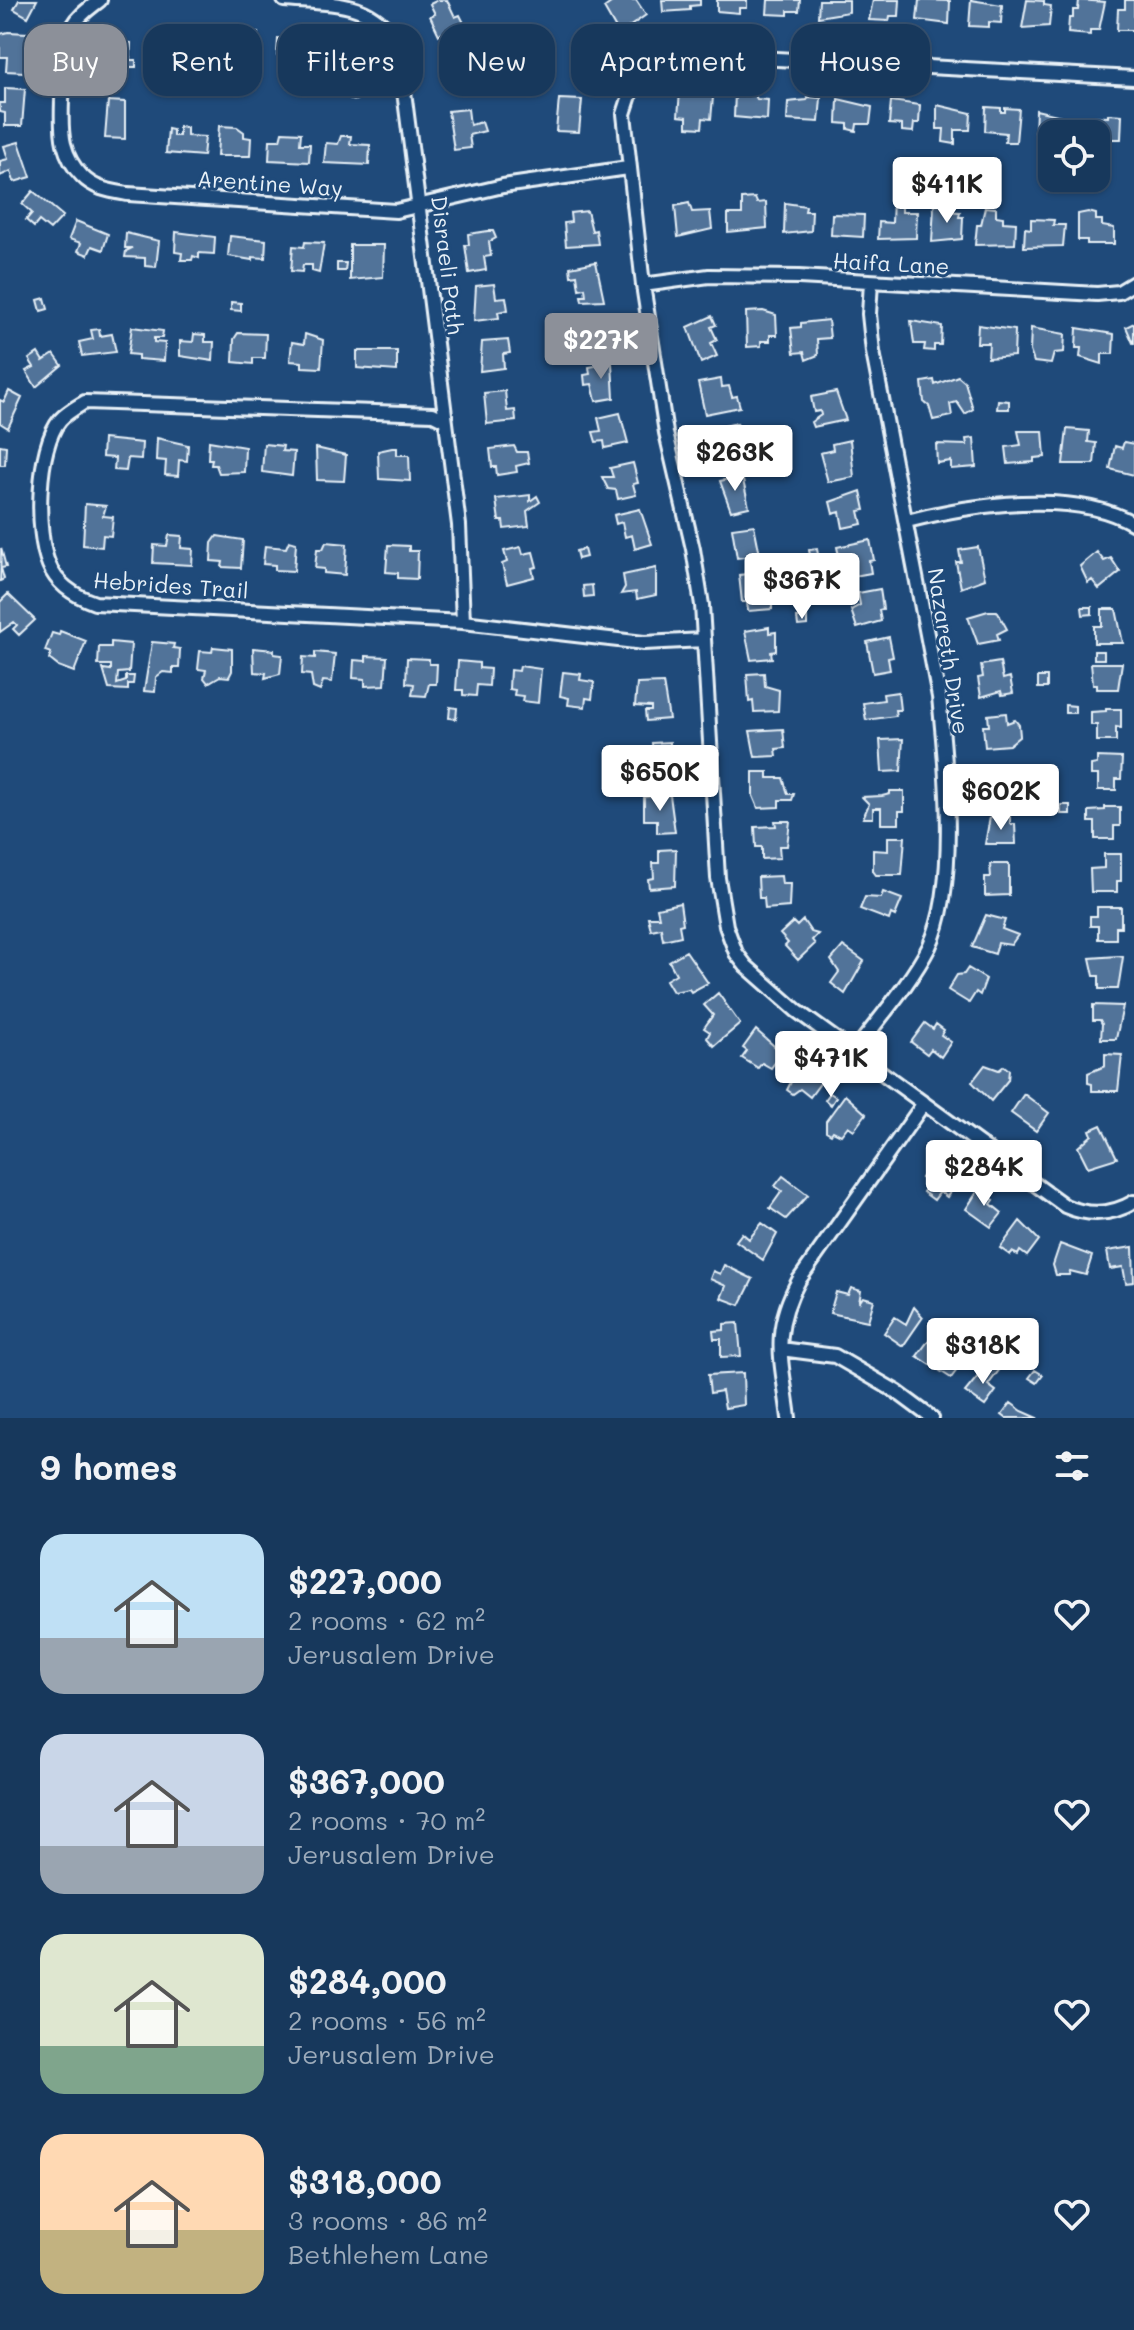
<!DOCTYPE html>
<meta charset="utf-8">
<style>
body{margin:0;font-family:Mali,sans-serif;background:#244365;color:#f1f3f6;height:100vh;display:flex;flex-direction:column;font-size:30px;white-space:nowrap}
*{box-sizing:border-box;margin:0}
p{font-size:26px;color:#9eacbb}
.icon{flex:none;width:44px;height:44px;fill:none;stroke:currentColor;stroke-width:2;stroke-linecap:round;stroke-linejoin:round}
.map{position:relative;height:1418px;overflow:hidden}
.side{display:flex;flex-direction:column;background:#17385c;flex:1}
.side>*{flex:none}
.top-card{position:absolute;left:24px;top:24px;width:1086px;height:72px;display:flex;gap:16px}
.tools{position:absolute;left:1038px;top:120px;display:grid;gap:16px}
.tools a{display:grid;place-items:center;width:72px;height:72px;border-radius:16px;background:#17385c;box-shadow:0 2px 6px #0004,0 0 0 2px #365272;font-size:40px}
.price{position:absolute;translate:-50% -68px;padding:0 18px;border-radius:8px;background:#fff;color:#222;font-size:26px;line-height:52px;filter:drop-shadow(0 2px 4px #0008)}
.price::after{content:'';position:absolute;left:50%;top:48px;width:24px;height:18px;margin-left:-12px;background:inherit;clip-path:polygon(0 0,100% 0,50% 100%)}
.price.current{background:#8c9099;color:#fff}
ul{padding:0;list-style:none}
li{display:flex;align-items:center;gap:24px;height:200px;padding:0 40px}
li span{display:grid;place-items:center;flex:none;width:224px;height:160px;border-radius:24px;color:#555}
li>.icon{margin-inline-start:auto}
span .icon{width:96px;height:96px;fill:#fffc;stroke-width:1}
li b{font-size:34px}
h2{display:flex;justify-content:space-between;align-items:center;height:96px;padding:0 40px;font-size:34px}
.tag{padding:0 28px;border-radius:24px;background:#17385c;box-shadow:0 2px 6px #0004,0 0 0 2px #365272;font-size:28px;line-height:72px}
.tag.current{background:#8c9099;color:#fff}
.map>svg:first-child{display:block}
</style>
<div class="map">
<svg width="1134" height="1418" viewBox="0 0 1134 1418">
<rect width="100%" height="100%" fill="#1f4a7a"/>
<filter id="ink" filterUnits="userSpaceOnUse"><feTurbulence type="fractalNoise" baseFrequency=".0125" numOctaves="2"/><feDisplacementMap in="SourceGraphic" scale="16" xChannelSelector="R" yChannelSelector="G"/><feConvolveMatrix kernelMatrix="1 2 1 2 8 2 1 2 1" color-interpolation-filters="sRGB"/></filter>
<g filter="url(#ink)">
<path fill="#517399" stroke="#e8f1f8" stroke-width="2" d="M19 0H37L28 17 14 9Z
M438 0H447L455 17 460 15 464 23 439 35 430 16 435 14 430 4Z
M636 0 646 15 619 34 604 8 615 0Z
M662 0H700V5L690 6V10L663 12Z
M717 0H747V8H739V13L717 11Z
M768 0H800L799 11H788V15L767 14Z
M819 0H849V12L818 17Z
M873 0H900L899 16H890L889 21 869 20Z
M919 0 950 1 949 24 917 20Z
M971 0 1002 5 1001 23 989 22V27L969 26Z
M1027 0 1044 1V5L1051 6 1049 26 1022 28Z
M1079 0 1105 2 1099 30H1090V35L1068 33 1069 18H1073V10H1078Z
M1125 0H1134V30H1117L1118 9H1125Z
M582 30 604 42 587 77 573 68 580 56 574 53Z
M8 32 28 33 24 72 6 71 7 57H0V34Z
M168 32 209 34 207 54 195 56 194 72 189 66H176L177 51 167 50Z
M221 33H258L257 53 240 52V56L233 55V61L222 60Z
M297 37 311 38 308 68 281 66 282 57 277 56 278 38 296 40Z
M334 38 362 63 348 78 344 74 339 79 327 75 321 69 331 59 322 51Z
M111 42 131 43 130 60H136V67H128L127 79 110 78V66H106Z
M520 44 529 49 524 56 516 51Z
M463 53 465 63 472 62 474 83 446 87 443 68 448 67 446 56Z
M518 64 528 67 526 74 517 72Z
M5 88 25 89 22 126H5V113L0 112V103H5Z
M348.5 95a5.5 5.5 0 1 1 11 0a5.5 5.5 0 1 1-11 0Z
M680 92 713 97 711 119 703 118 702 128 687 127V117L678 116Z
M735 93 754 94 757 99 768 100 767 120 734 117Z
M808 97 821 98 819 122 787 120 788 102 807 100Z
M559 99 582 100 579 132 556 131Z
M838 99 872 107 870 124H857L856 131 848 129V124L837 123Z
M108 101 125 102V139L105 138Z
M891 101 920 105 919 123H914L913 132 902 131V125L889 124Z
M937 105 971 113 970 130H955V144L943 142 944 129H937Z
M986 107 1001 108V112H1005V108L1019 109 1016 142H1005L1006 133 985 131Z
M468 109 470 125 482 122 485 131 469 135 471 148 454 150 448 111Z
M1036 110 1070 118 1069 134H1052V145H1046V135L1035 134Z
M1108 114 1122 115 1121 139H1109L1108 149 1096 148V134H1088L1089 116 1108 117Z
M219 126 237 127 244 132V137L251 138 250 156H217Z
M179 127 187 128V136L205 137 203 156 166 153 168 129 173 130V136H179Z
M282 132 301 133 300 144H310L309 162 269 160 270 140H280Z
M341 136H351L350 144 370 145 369 165 324 163 326 143 338 144Z
M19 142 31 177 14 182 11 171 0 176V161L8 159 4 146Z
M33 191 63 216 50 230 39 221 34 227 26 220 32 213 22 204Z
M755 198 757 203 766 202 767 228 728 232V214H742V199Z
M893 199 902 201V212H917L916 238 878 239 879 222 892 223Z
M689 203 692 212 710 211 712 229 678 237 675 206Z
M785 203 806 206 805 211H812L811 231 784 234Z
M934 205H945V211L960 212 959 217H963L962 239 932 242Z
M985 207 996 208V216L1003 217V222L1016 223 1015 244 975 245 977 225H981Z
M587 211 592 231 596 230 598 244 566 246 564 223 571 222 570 213Z
M1088 212 1096 214V220H1102V226L1114 228V244H1087V240H1078V214Z
M832 214 864 215 863 237 831 235Z
M1031 219 1054 220 1053 225H1065L1063 246 1024 247 1025 228 1031 229Z
M76 221 108 234 103 250 92 246 88 255 78 251 81 243 69 239Z
M488 231H493L496 238 489 242 491 256 484 257 486 270 469 273 465 245H469L468 234Z
M176 232 215 237 214 254 199 253V258L193 256 192 260H181L182 253 175 252Z
M126 233 159 241 156 267 145 266V258L125 257 126 251 132 248H125Z
M230 236 266 240 265 258 252 257V260L228 256Z
M305 242 324 243 319 273 312 271V265H303L302 272 291 271 293 246 304 247Z
M350 245H384L383 277 350 280Z
M596 262 604 300 582 301 581 296H586L585 288 579 289 577 275 571 276 570 267Z
M337 263H346L345 271H337Z
M494 284 496 298 506 297 508 310 498 312 499 318 474 321 476 286Z
M45 298 48 309 41 311 38 300Z
M231 302 241 303V311L231 310Z
M763 311 776 315 777 335H770V341H761V346L747 347 746 312Z
M601 315 610 345 584 348 583 334H577L576 326 581 325 582 318Z
M712 316 716 325 711 327 717 340 711 343 717 356 701 363 688 327Z
M828 320 830 338 817 339 818 355 806 360 804 352 794 353 791 328 801 327V323Z
M911 321 942 326 941 345H934V351L924 350 925 344H914Z
M1134 323V343H1133L1126 327Z
M978 325 1015 330 1014 356 988 358 989 343H977Z
M132 327 163 331 162 338H154V342L165 343 164 361 138 359V355L128 354Z
M1031 328 1065 334 1064 352 1054 353 1051 364 1034 362 1030 351Z
M1077 328 1114 334 1113 354H1102V364L1080 357 1081 348H1076Z
M99 329 100 336 112 334 116 352 82 356 79 342 93 339 91 330Z
M238 333 266 334 265 358H253V364L233 362 234 339Z
M194 334 205 335V342H214L213 361 180 356V341L193 342Z
M305 334 323 340 321 368 302 367V362L290 361 292 342 304 344Z
M508 340 510 353 503 354 504 368 480 371 482 342Z
M357 351H397V371L357 368Z
M38 353 43 361 54 354 62 365 36 387 26 371 34 367 29 359Z
M612 363 614 398 596 401 592 384 585 385 584 375 590 374 589 367Z
M958 376 965 382 973 409 965 414 957 402 950 404 952 416 933 420 929 406 924 402 922 382 934 380 935 385Z
M721 379 722 387 729 386 732 397 737 396 740 407 705 414 698 383Z
M9 391 22 398 8 428 0 423V400L4 402Z
M505 391 507 411 515 410 516 421 487 424 484 393Z
M836 392 846 420 813 427 811 422 821 415 820 411 814 412 811 397Z
M998 400 1009 401V409H997Z
M620 413 628 443 605 448 604 441 596 442 593 432 601 431 598 418Z
M737 423 744 445 730 450 732 454 738 453 740 459 716 466 711 429Z
M1067 429 1089 431 1088 442 1096 443 1094 464H1063Z
M1018 431H1043L1045 457 1034 458V462L1008 464 1006 447 1021 445Z
M157 438 188 445 187 461 179 460 178 476 165 475 166 461 156 460Z
M974 438 976 467 951 469V461L937 463 936 444 967 445 966 439Z
M103 439 142 443 141 459 128 458 126 471 114 470 115 458 102 457Z
M850 440 854 477 828 482 820 453 833 450 832 444Z
M209 441 245 447 244 472 219 473 216 465H211L212 459H208Z
M1124 442 1134 444V475L1110 469 1115 446 1122 448Z
M264 444 283 446 282 451 294 452 292 476 262 472Z
M0 445 6 446 5 465H0Z
M514 446 517 452H527L529 463 516 466 517 472 497 475 496 467H492L490 449Z
M316 448 346 455 344 481 317 480Z
M392 448H397V455H409L410 481 379 479 378 451Z
M633 463 638 483 633 484 636 495 618 499 616 490 608 489 602 477H613L610 468Z
M742 476 749 507 731 511 720 481Z
M861 491 865 510 859 511 862 524 843 528 840 512 833 514 830 502Z
M530 495V501L537 496 540 502 527 511 529 526 504 529 503 521H499L496 499Z
M85 504 106 506 103 516 113 517 111 536 103 535 102 547 83 545Z
M640 509 652 544 635 549 632 535 625 537 622 522 616 524 614 515Z
M754 525 760 555 737 558 732 528Z
M169 535 182 536 181 548 193 549 192 565 153 563 154 545 167 546Z
M217 536 243 540 241 568 222 567 223 562 211 561 212 543Z
M870 540 874 560 869 561 871 573 854 576 851 559 840 561 837 547Z
M289 541 296 543 294 571 275 570V565L263 564 265 546 286 548Z
M326 542 347 544 345 575 324 573V569L315 568 317 549H323Z
M388 545 409 546V551H418L417 579 398 578V573L386 572Z
M521 547 523 554 533 552 537 567 532 568 534 577 507 584 502 564 507 562 504 551Z
M978 547 985 579 961 588 956 562H961L959 550Z
M1 548 6 567 1 568 4 579 0 581Z
M584 549 586 557 578 559 576 551Z
M817 549 819 560 811 561 809 550Z
M1097 552 1104 561 1111 558 1120 572 1099 589 1092 580 1088 583 1080 566Z
M778 563 779 571 770 572 769 565Z
M656 568V595L637 599 636 592 621 594 625 587 623 575Z
M756 573 758 586 772 584V609L748 611 747 602H742L739 575Z
M592 585 593 596 584 597 583 586Z
M880 589 883 609 879 610 881 621 857 628 851 610 860 605 858 593Z
M8 594 35 620 19 635 13 629 17 625 14 622 0 632V602Z
M1082 607H1092V614L1083 615Z
M1102 609H1116L1123 643H1094V626H1102Z
M988 611H997L1007 629 997 634 999 640 978 644 968 617Z
M807 617V625L798 626 797 618Z
M769 627V633L776 632V651L771 652 772 658 751 660 745 631Z
M60 631 86 641 74 672 58 666 49 659 51 653 45 651 52 633 59 635Z
M889 637 893 657 888 658 890 670 873 673 867 642Z
M111 642 131 644 129 672 118 673 117 684 126 681V676H134L133 684H128V690L109 689 103 669 111 670V665H98L99 647H111Z
M152 642 174 644 173 648 180 649 179 668H173V673L163 672 156 677 155 692 144 691Z
M213 647 232 649V671L229 677 220 676 208 683 204 678 206 670 198 669 200 651 212 652Z
M253 648 274 650V654L282 655 280 674 265 678 266 673 254 672Z
M1094 651H1104V659H1094Z
M315 652 335 654 332 682 323 681 320 691 313 688 311 675 302 674 303 657 315 658Z
M366 656 387 657 385 685 365 686V679L353 678 354 660 366 661Z
M407 658 429 659V664H437L436 684H429L426 696 412 695 414 684 406 683Z
M458 661 479 663V668L490 669 489 686 477 685 476 696 463 695V690H456Z
M1000 662 1003 679 1010 677 1013 693 1002 695 1001 691 981 697 978 678 983 677 981 665Z
M1091 663H1122L1118 689H1097V684H1093Z
M520 666 541 669 538 703 522 701 523 696 514 695 515 690 509 689 510 670 519 671Z
M563 672 581 674 580 680 594 682 592 699 586 698 585 707 568 705 569 698 560 696Z
M764 673 765 686 779 690 778 711 754 712 753 701 749 702 747 674Z
M1038 677H1047V688H1038Z
M663 683 669 719 646 721 645 711H651V707L635 706 637 684Z
M898 692 900 710H895L896 716 866 720 863 703 884 700 883 694Z
M1065 705 1075 706V713H1065Z
M450 707 457 708 456 719 449 718Z
M1106 709H1121V728L1116 727V741H1097V725H1091V712L1106 711Z
M1006 713 1007 723 1015 720 1019 725 1020 736 1009 745 985 747 983 726H989L988 715Z
M783 729 785 748 776 749 777 756 755 757 750 731Z
M903 739 901 771 882 772 880 740Z
M670 742V779L643 781 638 760 653 756 652 743Z
M1097 757 1122 758 1121 779H1116V790H1098V775H1091V765L1097 764Z
M992 764H1009V781L1018 782 1017 792 986 797V777H992Z
M753 772H768V778H783L788 794H794L792 800H779V807L758 808 753 796Z
M890 791H904V811H899V824H881V808H873V818H863L869 804 862 797 882 796 890 794Z
M670 795 675 832 657 833V820H644V797Z
M1061 805H1070V814H1061Z
M1105 807H1120V826H1114V839H1095V822H1089V811L1105 810Z
M990 817H1010V824H1015L1016 844H985Z
M775 821H790L787 846H779L780 858 762 859V847H756L755 827 776 826Z
M888 837H905L902 875H876L873 871V850L888 851Z
M676 849 675 886 649 888 648 879 654 878 653 863H659V850Z
M1104 854H1121V881H1117V892H1091L1090 869 1104 868Z
M990 864H1009V895L985 896V877H991Z
M781 876 782 884H790L789 907 765 909 764 898H759L758 877Z
M883 892 902 899 895 916 891 914 889 920 860 909 865 897 881 898Z
M680 903 683 924 679 925 681 936 663 940 661 928 651 930 648 917H659L657 908Z
M1097 907H1121V927H1116V939H1098V926H1090V916H1097Z
M986 915 1005 920 1002 929 1018 935 1011 945 998 943 995 954 972 947Z
M803 920 811 932 818 934 812 940 815 944 798 960 785 946 788 943 780 934 793 922 797 926Z
M843 946 864 961 845 994 831 983 839 972 831 960Z
M686 951 708 983 691 992 689 989 673 992 666 980 676 974 669 961Z
M1118 956 1123 957 1118 989H1099V976H1094L1090 958Z
M968 968 986 979 980 995 976 992 969 1003 948 990 957 975 964 974Z
M718 993 740 1024 714 1046 707 1038 710 1032 704 1028 713 1015 704 1005Z
M1093 1005 1123 1006 1116 1039H1101L1102 1024 1100 1020H1093Z
M925 1023 933 1029 936 1024 944 1030 941 1035 951 1042 941 1057 931 1049 927 1054 911 1042Z
M756 1030 782 1053 771 1068 762 1063 758 1068 742 1058 747 1051 743 1048Z
M1105 1054 1122 1055 1118 1091H1092V1084L1088 1083V1073L1105 1066Z
M798 1059 814 1071 811 1075 821 1082 810 1097 800 1089 793 1094 787 1090 791 1082 784 1078Z
M985 1065 999 1070 1004 1066 1009 1070 1008 1080 991 1101 972 1082Z
M830 1093 836 1097 831 1105 825 1100Z
M1024 1094 1049 1113 1036 1131 1011 1113Z
M845 1095 866 1114 854 1130 848 1126 841 1135 833 1131 831 1134 826 1131V1121Z
M1101 1125 1117 1158 1088 1167 1078 1147 1092 1135 1090 1130Z
M935 1159 952 1172 948 1176 957 1182 947 1197 940 1192 934 1200 923 1192 929 1183 921 1178Z
M783 1176 808 1195 786 1219 770 1208 782 1191 775 1186Z
M979 1189 994 1200 991 1204 1002 1213 991 1227 966 1209Z
M1020 1221 1039 1240 1027 1256 1020 1251 1018 1255 1012 1252 1010 1255 1000 1248Z
M762 1223 777 1234 763 1260 736 1241 742 1233 749 1239Z
M1060 1244 1092 1256 1086 1275 1070 1271 1069 1275H1056L1053 1265Z
M1133 1247 1134 1282 1126 1283 1123 1267 1110 1269 1107 1251Z
M724 1265 753 1279 740 1305 721 1298 726 1286 710 1279 713 1271 720 1274Z
M851 1288 861 1291 859 1303 863 1297 874 1300 868 1321 830 1313 836 1292 848 1295Z
M914 1307 923 1317 903 1346 884 1333 895 1317 906 1324Z
M738 1323 741 1356 721 1357V1339H714L713 1331 724 1330V1324Z
M929 1340 960 1366 951 1378 917 1356Z
M960 1349 969 1356 963 1364 954 1357Z
M988 1364 993 1369H1000L988 1385 996 1391 985 1406 965 1392Z
M1035 1370 1043 1375 1037 1383 1029 1378Z
M743 1373 744 1405 725 1408 722 1391 710 1393 708 1375Z
M1011 1403 1022 1411 1038 1418H1006L1002 1415Z"/>
<g fill="none" stroke-linecap="round" stroke-linejoin="round">
<g stroke="#e8f1f8" stroke-width="18">
<path id="minor" d="M100 0C90 8 80 14 73 26 63 45 59 123 64 144 67 156 73 167 82 176 94 189 111 191 128 194L396 211 503 186 628 168
M284 0C332 4 372 0 398 44L459 525 463 622
M1134 78 680 54 647 69 634 83 624 114 643 285 666 433 693 549 702 605 718 878 726 926 736 953 746 966 797 1011 1065 1206C1088 1216 1112 1215 1134 1202
M643 285 709 276 799 277 1097 294 1119 292 1134 283
M445 420 433 414 85 402C77 407 67 412 60 420 37 447 35 533 49 565 57 585 75 596 95 603L463 622 644 643 704 640
M907 521C969 505 1075 488 1134 524
M854 1052C879 1018 910 984 929 947 959 885 946 765 939 697L873 352 869 314 871 282
M781 1349 835 1356 897 1392 932 1418
M789 1418C782 1360 770 1333 799 1280L924 1103"/>
</g>
<use href="#minor" stroke="#1f4a7a" stroke-width="12"/>
</g>
</g>
<g text-anchor="middle" dominant-baseline="central" stroke-width="6" stroke-linejoin="round" paint-order="stroke">
<g font-size="22" fill="#e8f1f8" stroke="#1f4a7a">
<text transform="translate(270 183) rotate(4)">Arentine Way</text>
<text transform="translate(891 263) rotate(3)">Haifa Lane</text>
<text transform="translate(448 265) rotate(83)">Disraeli Path</text>
<text transform="translate(171 585) rotate(4)">Hebrides Trail</text>
<text transform="translate(949 651) rotate(81)">Nazareth Drive</text>
</g>
</g>
</svg>
<div class="tools">
<a><svg class="icon" aria-label="locate" viewBox="0 0 24 24"><circle cx="12" cy="12" r="6"/><path d="M12 2v4M12 18v4M2 12h4M18 12h4"/></svg></a>
</div>
<b class="price" style="left:947px;top:225px">$411K</b>
<b class="price current" style="left:601px;top:381px">$227K</b>
<b class="price" style="left:735px;top:493px">$263K</b>
<b class="price" style="left:802px;top:621px">$367K</b>
<b class="price" style="left:660px;top:813px">$650K</b>
<b class="price" style="left:1001px;top:832px">$602K</b>
<b class="price" style="left:831px;top:1099px">$471K</b>
<b class="price" style="left:984px;top:1208px">$284K</b>
<b class="price" style="left:983px;top:1386px">$318K</b>
<div class="top-card">
<a class="tag current">Buy</a>
<a class="tag">Rent</a>
<a class="tag">Filters</a>
<a class="tag">New</a>
<a class="tag">Apartment</a>
<a class="tag">House</a>
</div>
</div>
<section class="side">
<h2>9 homes<svg class="icon" aria-label="filters" viewBox="0 0 24 24"><path d="M4 7h16M4 17h16"/><circle cx="9" cy="7" r="2"/><circle cx="15" cy="17" r="2"/></svg></h2>
<ul>
<li><span style="background:linear-gradient(#bfe0f5 65%,#9aa5b1 0)"><svg class="icon" aria-label="home" viewBox="0 0 24 24"><path d="M3 11l9-7 9 7M6 9v11h12V9"/></svg></span><div><b>$227,000</b><p>2 rooms · 62 m²</p><p>Jerusalem Drive</p></div><svg class="icon" aria-label="heart" viewBox="0 0 24 24"><path d="M12 20l-8-8c-3-5 5-10 8-4 3-6 11-1 8 4z"/></svg></li>
<li><span style="background:linear-gradient(#c9d6e8 70%,#9aa5b1 0)"><svg class="icon" aria-label="home" viewBox="0 0 24 24"><path d="M3 11l9-7 9 7M6 9v11h12V9"/></svg></span><div><b>$367,000</b><p>2 rooms · 70 m²</p><p>Jerusalem Drive</p></div><svg class="icon" aria-label="heart" viewBox="0 0 24 24"><path d="M12 20l-8-8c-3-5 5-10 8-4 3-6 11-1 8 4z"/></svg></li>
<li><span style="background:linear-gradient(#dfe7d0 70%,#7fa58c 0)"><svg class="icon" aria-label="home" viewBox="0 0 24 24"><path d="M3 11l9-7 9 7M6 9v11h12V9"/></svg></span><div><b>$284,000</b><p>2 rooms · 56 m²</p><p>Jerusalem Drive</p></div><svg class="icon" aria-label="heart" viewBox="0 0 24 24"><path d="M12 20l-8-8c-3-5 5-10 8-4 3-6 11-1 8 4z"/></svg></li>
<li><span style="background:linear-gradient(#ffd9b3 60%,#c2b280 0)"><svg class="icon" aria-label="home" viewBox="0 0 24 24"><path d="M3 11l9-7 9 7M6 9v11h12V9"/></svg></span><div><b>$318,000</b><p>3 rooms · 86 m²</p><p>Bethlehem Lane</p></div><svg class="icon" aria-label="heart" viewBox="0 0 24 24"><path d="M12 20l-8-8c-3-5 5-10 8-4 3-6 11-1 8 4z"/></svg></li>
</ul>
</section>
